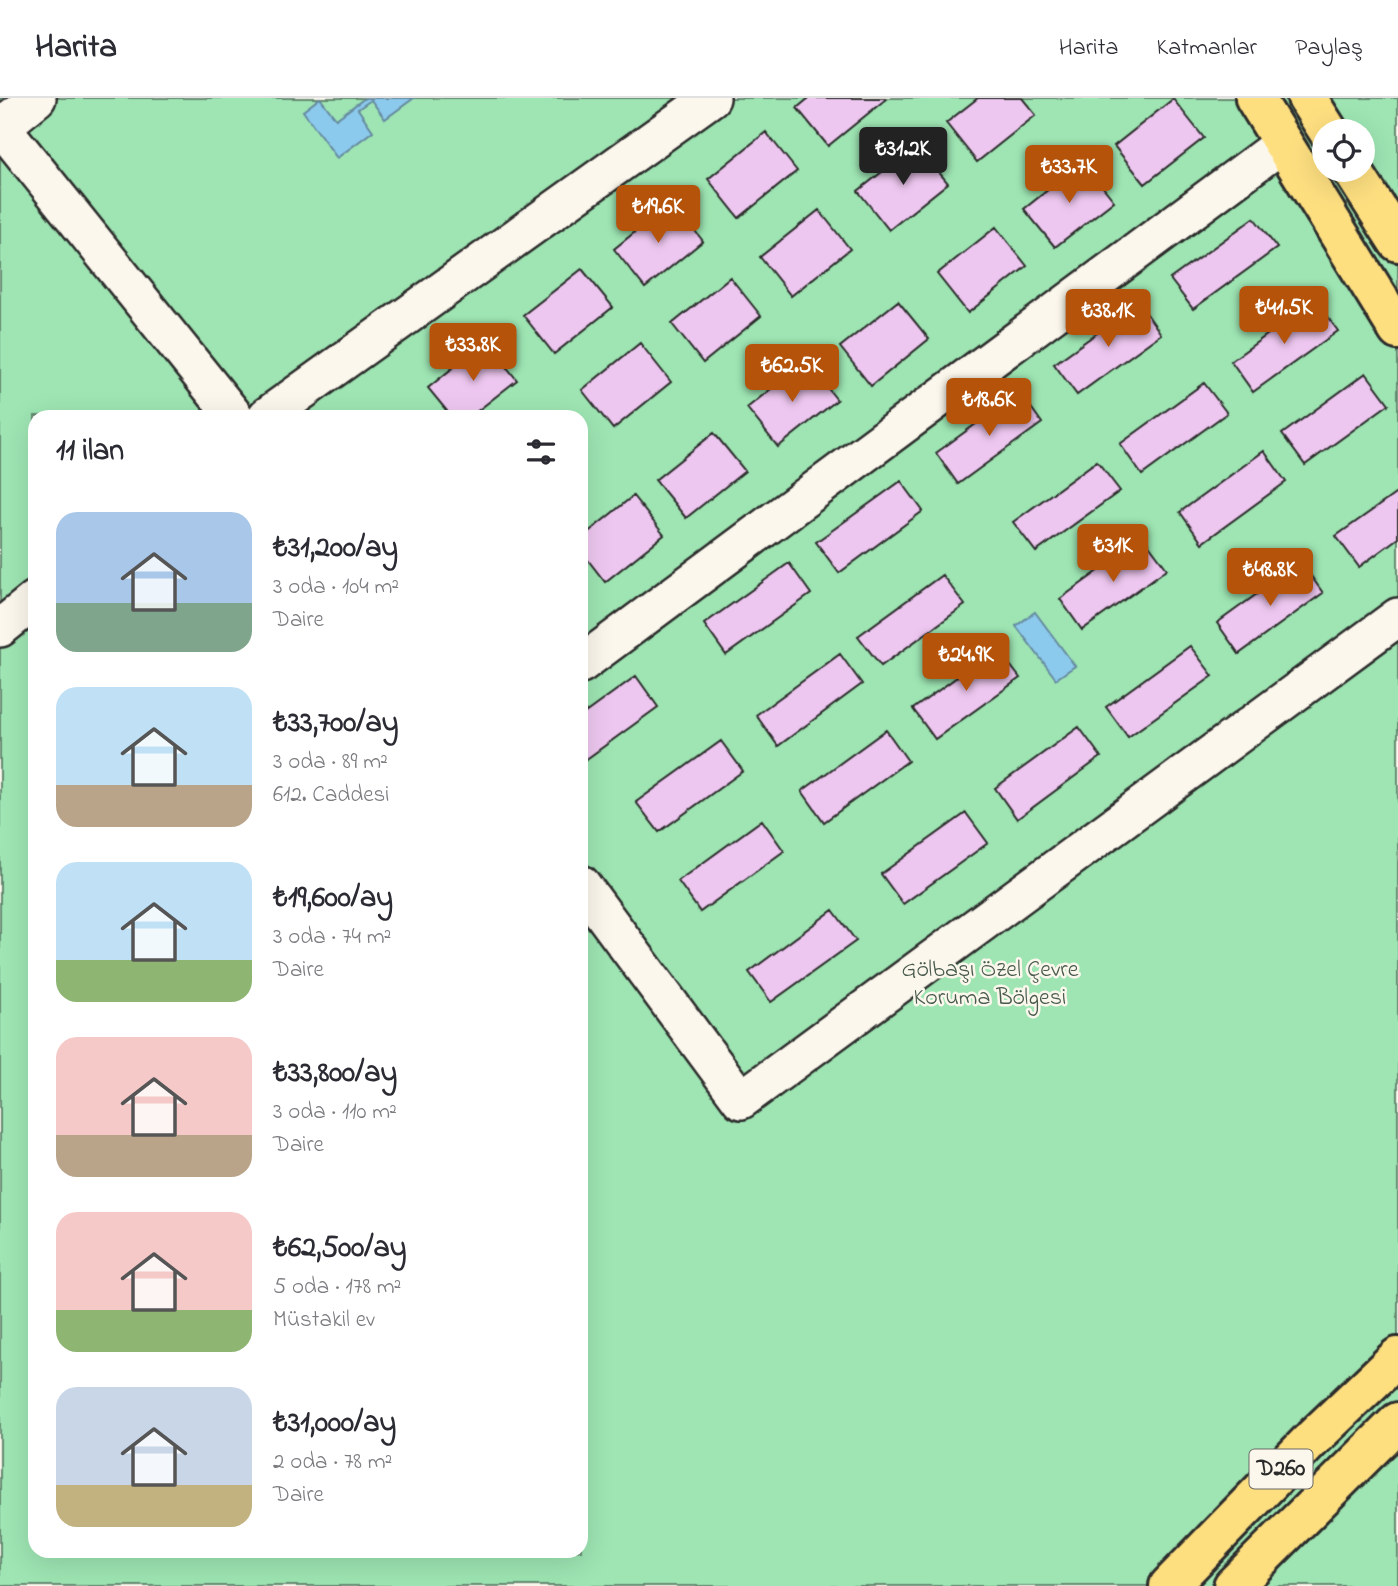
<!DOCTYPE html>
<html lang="tr">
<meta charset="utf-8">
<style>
body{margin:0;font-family:"Indie Flower",sans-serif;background:#f2f2f3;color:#2b2b33;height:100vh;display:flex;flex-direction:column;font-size:26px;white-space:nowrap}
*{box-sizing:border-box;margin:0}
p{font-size:23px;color:#7c7c81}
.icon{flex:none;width:38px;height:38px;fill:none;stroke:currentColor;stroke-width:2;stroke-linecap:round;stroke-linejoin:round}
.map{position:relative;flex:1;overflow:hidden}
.sheet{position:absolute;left:28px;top:312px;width:560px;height:1148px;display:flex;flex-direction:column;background:#fff;border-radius:21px;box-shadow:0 7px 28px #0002}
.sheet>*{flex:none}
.buttons{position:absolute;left:1312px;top:21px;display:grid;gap:14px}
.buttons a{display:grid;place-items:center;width:63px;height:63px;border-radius:50%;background:#fff;box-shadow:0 7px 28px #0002;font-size:35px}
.price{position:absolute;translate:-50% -60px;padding:0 16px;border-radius:7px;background:#b45309;color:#fff;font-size:23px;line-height:46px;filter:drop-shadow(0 2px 4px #0008)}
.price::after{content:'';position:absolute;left:50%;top:42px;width:21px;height:16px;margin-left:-10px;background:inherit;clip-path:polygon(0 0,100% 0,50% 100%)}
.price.active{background:#222;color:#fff}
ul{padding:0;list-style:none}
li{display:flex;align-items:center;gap:21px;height:175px;padding:0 28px}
li span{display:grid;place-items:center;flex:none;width:196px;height:140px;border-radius:21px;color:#555}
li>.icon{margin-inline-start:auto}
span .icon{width:84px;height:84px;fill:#fffc;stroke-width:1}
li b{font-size:30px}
h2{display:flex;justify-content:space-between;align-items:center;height:84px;padding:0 28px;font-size:30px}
header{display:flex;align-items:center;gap:42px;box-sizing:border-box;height:98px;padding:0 35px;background:#fff;border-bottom:2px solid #e1e1e2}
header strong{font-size:33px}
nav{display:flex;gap:38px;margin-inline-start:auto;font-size:24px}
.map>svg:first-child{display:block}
</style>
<header>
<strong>Harita</strong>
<nav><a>Harita</a><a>Katmanlar</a><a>Paylaş</a></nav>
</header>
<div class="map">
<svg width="1398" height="1488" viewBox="0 0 1398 1488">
<rect width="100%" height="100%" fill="#fbf7ec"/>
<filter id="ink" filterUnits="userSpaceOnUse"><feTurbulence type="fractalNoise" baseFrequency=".0143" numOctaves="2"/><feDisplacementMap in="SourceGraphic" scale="14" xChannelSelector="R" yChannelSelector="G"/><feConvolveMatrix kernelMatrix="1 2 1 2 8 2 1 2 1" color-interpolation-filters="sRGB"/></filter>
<g filter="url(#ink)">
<path fill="#9ee5b3" stroke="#64886f" stroke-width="2" fill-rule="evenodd" d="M0 0H1398V1488H0ZM1325 33H1363V72H1325ZM35 318H581V1452H35Z"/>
<path fill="#8ccaed" stroke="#658a9f" stroke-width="2" d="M320 0 336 21 365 0H414L385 21 371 2 358 11 373 33 337 60 303 13Z
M1035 514 1075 568 1056 581 1016 528Z"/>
<path fill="#eec7f0" stroke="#2b2b2b" stroke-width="2" d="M809 0H885L886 1 828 48 797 10Z
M978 0H1022L1036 17 977 64 946 25Z
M1173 1 1204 40 1145 86 1114 48Z
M766 34 797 73 739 120 708 81Z
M916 47 948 85 889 132 858 93Z
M1083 64 1114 103 1055 149 1024 111Z
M672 104 703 143 645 190 614 151Z
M819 112 850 151 791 198 760 159Z
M1254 120 1277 150 1193 211 1170 181Z
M996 129 1027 168 968 215 937 176Z
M582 171 613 209 554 256 523 217Z
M730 179 761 218 703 265 672 226Z
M1315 202 1338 233 1253 294 1231 263Z
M898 203 929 241 871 288 840 249Z
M1139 205 1161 236 1077 297 1054 266Z
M486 243 517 282 471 318H451L428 290Z
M640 245 671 284 613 331 582 292Z
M806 263 837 302 778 349 747 310Z
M1366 275 1389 306 1305 367 1282 336Z
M1204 285 1227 315 1142 377 1120 346Z
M1020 294 1042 325 958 386 936 355Z
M714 335 745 373 686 420 655 382Z
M1264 353 1286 384 1202 445 1180 414Z
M1097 363 1120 393 1036 454 1013 424Z
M901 383 923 413 839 475 816 444Z
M1398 394V440L1359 469 1336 438Z
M633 398 664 437 605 484 581 453V440Z
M1144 440 1167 471 1082 532 1060 501Z
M1301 464 1323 495 1239 556 1217 525Z
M789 465 811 496 726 557 704 526Z
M942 477 965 507 881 568 858 538Z
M1190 548 1213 578 1128 639 1106 609Z
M997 550 1020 580 935 641 913 611Z
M840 556 862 586 778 648 756 617Z
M636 578 658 609 581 665V618Z
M1079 629 1101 659 1017 721 995 690Z
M886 632 908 663 824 724 802 693Z
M721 643 743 673 659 734 636 704Z
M966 715 988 745 903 806 881 776Z
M762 722 784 753 700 814 678 783Z
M833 812 856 843 771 904 749 874Z"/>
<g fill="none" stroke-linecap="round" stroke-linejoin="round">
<g stroke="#2b2b2b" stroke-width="42">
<path id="minor" d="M0 27 234 318
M1 29 37 0
M267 318 711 0
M0 530 35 502
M581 566 1283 45
M581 786 741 1002 1398 519"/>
</g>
<g stroke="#2b2b2b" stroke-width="44">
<path id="major" d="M1255 0 1398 232
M1307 0 1328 33
M1352 72 1398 144"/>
</g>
<g stroke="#2b2b2b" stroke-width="44">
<path id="highway" d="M1169 1488 1313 1340 1398 1259
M1233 1488 1398 1324"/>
</g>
<use href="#minor" stroke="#fbf7ec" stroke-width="37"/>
<use href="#major" stroke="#fedf80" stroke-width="38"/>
<use href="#highway" stroke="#fedf80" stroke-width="38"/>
</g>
</g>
<g text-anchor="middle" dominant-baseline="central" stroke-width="5" stroke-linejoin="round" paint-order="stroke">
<rect fill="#fbf7ec" stroke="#696865" stroke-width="2" x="1249.5" y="1351.5" width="63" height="39" rx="5"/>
<g font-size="23" font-weight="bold" fill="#2b2b2b">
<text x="1281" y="1371">D260</text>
</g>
<g font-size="24" fill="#485a4d" stroke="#fbf7ec">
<text x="990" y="872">Gölbaşı Özel Çevre<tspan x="990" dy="28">Koruma Bölgesi</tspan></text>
</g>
</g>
</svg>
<div class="buttons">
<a><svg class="icon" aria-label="locate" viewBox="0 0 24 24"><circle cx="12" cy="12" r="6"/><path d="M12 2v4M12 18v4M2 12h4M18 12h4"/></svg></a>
</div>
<b class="price active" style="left:903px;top:89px">₺31.2K</b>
<b class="price" style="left:1069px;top:107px">₺33.7K</b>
<b class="price" style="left:658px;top:147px">₺19.6K</b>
<b class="price" style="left:1284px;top:248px">₺41.5K</b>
<b class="price" style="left:1108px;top:251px">₺38.1K</b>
<b class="price" style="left:473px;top:285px">₺33.8K</b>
<b class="price" style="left:792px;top:306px">₺62.5K</b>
<b class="price" style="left:989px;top:340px">₺18.6K</b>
<b class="price" style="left:1113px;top:486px">₺31K</b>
<b class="price" style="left:1270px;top:510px">₺48.8K</b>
<b class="price" style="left:966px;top:595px">₺24.9K</b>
<section class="sheet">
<h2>11 ilan<svg class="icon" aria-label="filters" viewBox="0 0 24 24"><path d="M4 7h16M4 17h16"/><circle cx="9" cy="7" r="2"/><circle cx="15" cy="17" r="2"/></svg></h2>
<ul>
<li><span style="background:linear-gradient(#a9c7e8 65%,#7fa58c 0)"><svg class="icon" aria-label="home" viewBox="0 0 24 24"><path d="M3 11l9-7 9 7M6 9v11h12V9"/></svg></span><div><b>₺31,200/ay</b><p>3 oda · 104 m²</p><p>Daire</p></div></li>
<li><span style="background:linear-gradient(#bfe0f5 70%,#b9a48a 0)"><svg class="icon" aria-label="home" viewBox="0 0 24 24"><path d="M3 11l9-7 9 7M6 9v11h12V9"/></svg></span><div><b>₺33,700/ay</b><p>3 oda · 89 m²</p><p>612. Caddesi</p></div></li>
<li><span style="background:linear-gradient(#bfe0f5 70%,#8fb573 0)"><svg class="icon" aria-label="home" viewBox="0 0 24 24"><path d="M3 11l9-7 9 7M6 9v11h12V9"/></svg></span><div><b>₺19,600/ay</b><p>3 oda · 74 m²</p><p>Daire</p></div></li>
<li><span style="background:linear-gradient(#f6c9c9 70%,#b9a48a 0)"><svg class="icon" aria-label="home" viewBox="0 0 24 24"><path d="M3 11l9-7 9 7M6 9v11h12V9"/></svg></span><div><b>₺33,800/ay</b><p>3 oda · 110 m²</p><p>Daire</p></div></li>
<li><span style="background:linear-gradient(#f6c9c9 70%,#8fb573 0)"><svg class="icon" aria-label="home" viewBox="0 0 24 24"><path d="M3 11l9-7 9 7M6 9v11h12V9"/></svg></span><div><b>₺62,500/ay</b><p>5 oda · 178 m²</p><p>Müstakil ev</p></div></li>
<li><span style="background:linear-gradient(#c9d6e8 70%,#c2b280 0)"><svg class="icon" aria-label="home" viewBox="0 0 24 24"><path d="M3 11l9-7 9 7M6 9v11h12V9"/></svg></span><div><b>₺31,000/ay</b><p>2 oda · 78 m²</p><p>Daire</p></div></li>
</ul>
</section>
</div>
